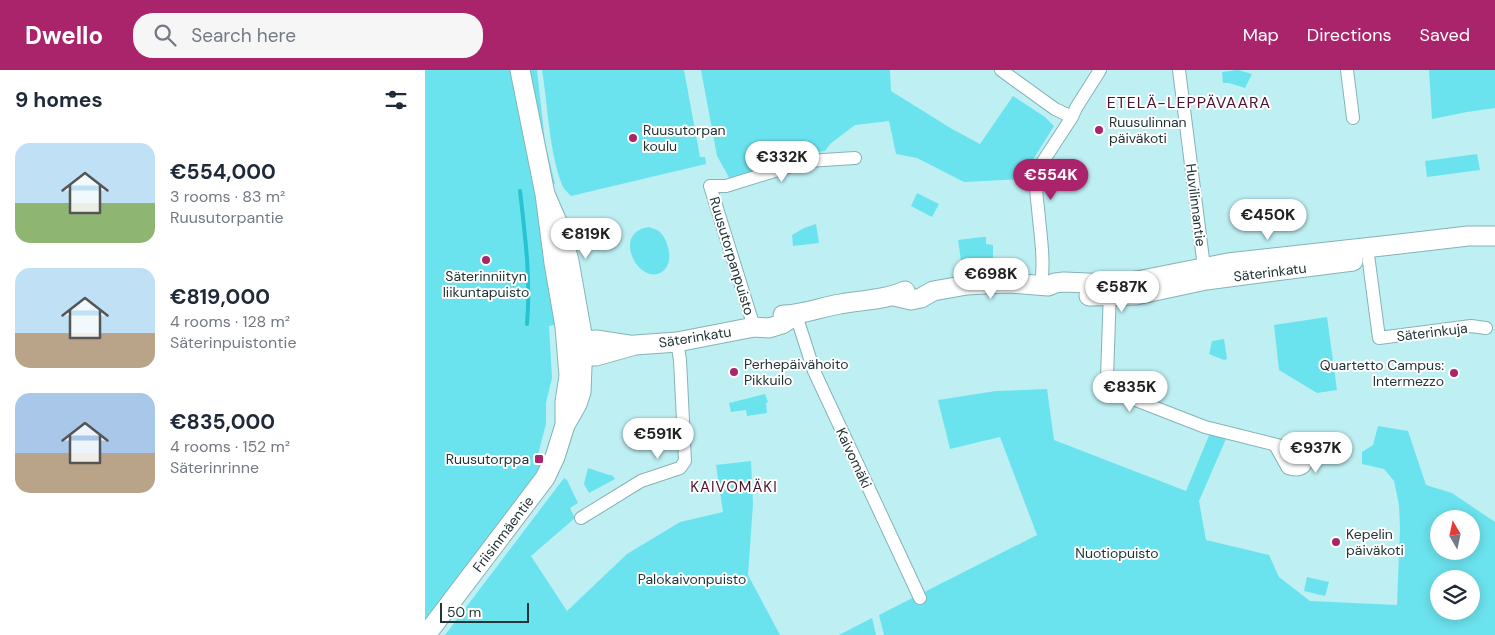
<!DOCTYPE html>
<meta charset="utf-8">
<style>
body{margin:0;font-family:"DM Sans",sans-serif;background:#f6f6f7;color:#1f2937;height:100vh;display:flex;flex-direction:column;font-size:19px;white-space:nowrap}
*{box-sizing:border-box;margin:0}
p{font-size:16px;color:#747a83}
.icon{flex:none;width:28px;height:28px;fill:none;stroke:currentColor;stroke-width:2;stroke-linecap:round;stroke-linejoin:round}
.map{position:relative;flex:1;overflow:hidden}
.drawer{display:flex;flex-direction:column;background:#fff;width:425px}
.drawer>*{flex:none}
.needle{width:32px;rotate:351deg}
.controls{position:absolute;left:1005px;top:440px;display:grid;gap:10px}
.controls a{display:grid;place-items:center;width:50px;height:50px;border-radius:50%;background:#fff;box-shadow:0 2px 12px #0003;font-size:25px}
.scale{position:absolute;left:15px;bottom:12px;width:89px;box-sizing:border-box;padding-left:5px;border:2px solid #223536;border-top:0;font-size:14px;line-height:18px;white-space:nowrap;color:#223536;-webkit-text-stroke:4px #fff;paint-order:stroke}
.price{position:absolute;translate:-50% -42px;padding:0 11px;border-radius:18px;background:#fff;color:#222;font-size:16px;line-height:32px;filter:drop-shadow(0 1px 2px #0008)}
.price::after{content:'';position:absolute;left:50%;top:30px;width:15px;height:11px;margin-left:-8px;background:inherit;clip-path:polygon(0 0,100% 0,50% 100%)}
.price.selected{background:#aa246c;color:#fff}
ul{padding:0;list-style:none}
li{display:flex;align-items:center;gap:15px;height:125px;padding:0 15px}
li span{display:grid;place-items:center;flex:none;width:140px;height:100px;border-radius:15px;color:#555}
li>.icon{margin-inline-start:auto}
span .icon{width:60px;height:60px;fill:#fffc;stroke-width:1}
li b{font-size:21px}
h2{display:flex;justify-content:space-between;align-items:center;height:60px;padding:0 15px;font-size:21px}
header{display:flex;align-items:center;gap:30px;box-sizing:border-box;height:70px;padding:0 25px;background:#aa246c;color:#fff}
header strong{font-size:24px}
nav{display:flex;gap:28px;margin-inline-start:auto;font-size:18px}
.search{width:350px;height:45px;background:#f6f6f7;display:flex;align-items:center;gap:12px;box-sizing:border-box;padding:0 18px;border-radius:20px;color:#747a83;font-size:19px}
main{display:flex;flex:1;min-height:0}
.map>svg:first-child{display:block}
</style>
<header>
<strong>Dwello</strong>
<div class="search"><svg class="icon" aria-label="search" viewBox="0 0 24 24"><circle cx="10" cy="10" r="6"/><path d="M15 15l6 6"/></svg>Search here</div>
<nav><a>Map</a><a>Directions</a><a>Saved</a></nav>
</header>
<main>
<section class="drawer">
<h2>9 homes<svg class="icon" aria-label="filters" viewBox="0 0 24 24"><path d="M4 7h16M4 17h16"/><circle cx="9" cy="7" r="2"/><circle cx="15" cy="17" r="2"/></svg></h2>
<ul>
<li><span style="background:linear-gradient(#bfe0f5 60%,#8fb573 0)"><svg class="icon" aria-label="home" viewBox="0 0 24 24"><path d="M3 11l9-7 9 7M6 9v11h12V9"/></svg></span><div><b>€554,000</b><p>3 rooms · 83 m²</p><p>Ruusutorpantie</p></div></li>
<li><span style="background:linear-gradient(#bfe0f5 65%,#b9a48a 0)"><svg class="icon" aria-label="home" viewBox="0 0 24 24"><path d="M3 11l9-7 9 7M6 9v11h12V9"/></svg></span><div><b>€819,000</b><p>4 rooms · 128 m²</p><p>Säterinpuistontie</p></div></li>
<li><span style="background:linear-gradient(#a9c7e8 60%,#b9a48a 0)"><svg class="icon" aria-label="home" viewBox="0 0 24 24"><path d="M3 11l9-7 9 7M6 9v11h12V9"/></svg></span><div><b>€835,000</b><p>4 rooms · 152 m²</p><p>Säterinrinne</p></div></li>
</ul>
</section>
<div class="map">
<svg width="1070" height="565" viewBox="0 0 1070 565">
<rect width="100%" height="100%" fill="#beeff3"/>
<path fill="#6be3ee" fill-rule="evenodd" d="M0 0H89L133 254 124 256 127 308 121 333V354L111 392 116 394 109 409 0 554Z
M102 0H112L120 72 130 114 127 115Z
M117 0H259L275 87H280L281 94 146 126C143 123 140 120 138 117 124 83 123 36 117 0Z
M276 0H465L466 21 527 59 555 74 588 26 620 47 629 56 609 88 599 109 539 112 492 88 471 84 464 51 430 55 405 74 400 81 377 84 358 89 340 100 306 111 292 86Z
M813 0 827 4 820 18 804 13H798L797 2Z
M1004 0H1070V38L1042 42 1007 49Z
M1052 84 1055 100 1002 107 1000 91Z
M492 123 514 134 507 147 486 136Z
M391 154 394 173 368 176 367 165 379 158Z
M225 157C225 158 231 159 232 160 243 166 250 192 238 201 215 219 184 161 225 157Z
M557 167H561V174L568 175V188H563L562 193 537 197 533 170Z
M902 247 912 320 892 323 854 300 849 255Z
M799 269 802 289 799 290 784 284 787 271Z
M622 319 629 370 761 421 785 363 801 369 774 431 781 470 844 485 854 507 885 531 972 535 975 458 974 435 969 411 959 399 937 394V382L948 375 953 356 983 361 1001 415 1027 423 1070 452V565H459L454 545 612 465 575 367 525 379 513 330 571 321ZM1014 449H1046V481H1014ZM1014 509H1046V541H1014Z
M340 324 343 332 341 333 342 343 322 346 321 340 306 342 304 333Z
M326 391 328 434 323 505 355 565H20L139 408 142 410 153 433 145 438 150 448 106 486 142 541 202 484 255 452 298 442 291 395Z
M163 398 184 405H187L190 409 164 423 159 414Z
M882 507 904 512 900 526 879 521Z
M447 548 451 565H414Z"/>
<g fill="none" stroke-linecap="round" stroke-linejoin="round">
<path stroke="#27c3d0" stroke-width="4" d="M95 121C100 165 106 209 102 254"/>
<g stroke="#85b3b7" stroke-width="14">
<path id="minor" d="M576 0 630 39 647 47
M754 0 780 205
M922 0 928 48
M942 177 954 268 1046 256 1061 258
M616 215C620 190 615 163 613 138 611 125 610 112 613 99L647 47 651 38 675 0
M685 219 682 308 684 315 690 322 780 357 876 381C888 392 878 404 863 398L850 375
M371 245 389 301 495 528
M329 257 285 116H301L382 91 430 88
M156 448 216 411 255 398 260 391 255 290 252 272"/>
</g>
<g stroke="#85b3b7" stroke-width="21">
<path id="secondary" d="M95 0 120 124 129 193 140 257 144 306 140 332V352
M469 226 486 230 496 228 508 221 542 215 560 214 584 213 623 216 630 213 639 212 685 214 712 211 803 193 966 175 1043 166H1070
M664 226 711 225 781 210 928 191
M358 245C378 245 396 237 415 234 437 230 460 230 480 221
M147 272 171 270 204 275
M147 286H171L210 275 252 272 329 257 344 258 357 254 371 245
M1 565 120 408 130 387 140 355 152 334 156 322 158 270 144 191 136 161 120 124"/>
</g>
<use href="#minor" stroke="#fff" stroke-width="12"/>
<use href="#secondary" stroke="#fff" stroke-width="19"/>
</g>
<g fill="#aa246c" stroke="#fff" stroke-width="2">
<circle cx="674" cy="60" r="5"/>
<circle cx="208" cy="68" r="5"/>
<circle cx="61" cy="190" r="5"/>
<circle cx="309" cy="302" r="5"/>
<circle cx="1029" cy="303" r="5"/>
<rect x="109" y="384" width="10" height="10" rx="2.5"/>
<circle cx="911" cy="472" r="5"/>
</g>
<g text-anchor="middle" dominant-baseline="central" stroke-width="4" stroke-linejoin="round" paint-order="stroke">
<g font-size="14" fill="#223536" stroke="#fff" text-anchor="start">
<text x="684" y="52">Ruusulinnan<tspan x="684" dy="16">päiväkoti</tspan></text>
<text x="218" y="60">Ruusutorpan<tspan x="218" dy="16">koulu</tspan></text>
<text x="61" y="206" text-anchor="middle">Säterinniityn<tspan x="61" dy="16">liikuntapuisto</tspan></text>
<text x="319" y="294">Perhepäivähoito<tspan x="319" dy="16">Pikkuilo</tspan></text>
<text x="1019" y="295" text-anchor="end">Quartetto Campus:<tspan x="1019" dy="16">Intermezzo</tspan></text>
<text x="104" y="389" text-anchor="end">Ruusutorppa</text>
<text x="921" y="464">Kepelin<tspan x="921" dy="16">päiväkoti</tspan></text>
</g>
<g font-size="14" fill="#223536" stroke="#fff">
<text transform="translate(771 135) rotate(83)">Huvilinnantie</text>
<text transform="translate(307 186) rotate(73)">Ruusutorpanpuisto</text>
<text transform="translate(845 202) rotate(-7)">Säterinkatu</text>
<text transform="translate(1007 262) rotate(-7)">Säterinkuja</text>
<text transform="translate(270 267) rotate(-9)">Säterinkatu</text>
<text transform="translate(429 388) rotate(65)">Kaivomäki</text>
<text transform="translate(78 464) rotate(-53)">Friisinmäentie</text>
</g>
<g font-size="14" fill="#1c3436" stroke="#fff">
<text x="692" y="483">Nuotiopuisto</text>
<text x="267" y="509">Palokaivonpuisto</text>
</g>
<g font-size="15" letter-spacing="1" fill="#511232" stroke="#fff">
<text x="309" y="417">KAIVOMÄKI</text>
</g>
<g font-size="16" letter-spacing="1" fill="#511232" stroke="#fff">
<text x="764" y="32">ETELÄ-LEPPÄVAARA</text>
</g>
</g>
</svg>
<div class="controls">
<a><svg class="needle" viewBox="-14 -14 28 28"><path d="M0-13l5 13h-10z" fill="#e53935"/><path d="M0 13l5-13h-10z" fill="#747a83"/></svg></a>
<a><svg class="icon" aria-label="layers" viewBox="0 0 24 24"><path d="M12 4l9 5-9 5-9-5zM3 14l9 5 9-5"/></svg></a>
</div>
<div class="scale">50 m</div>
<b class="price" style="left:357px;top:113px">€332K</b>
<b class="price selected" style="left:626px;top:131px">€554K</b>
<b class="price" style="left:843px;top:171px">€450K</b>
<b class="price" style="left:161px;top:190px">€819K</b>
<b class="price" style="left:566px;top:230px">€698K</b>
<b class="price" style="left:697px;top:243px">€587K</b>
<b class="price" style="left:705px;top:343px">€835K</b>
<b class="price" style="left:233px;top:390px">€591K</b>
<b class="price" style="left:891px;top:404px">€937K</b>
</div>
</main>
